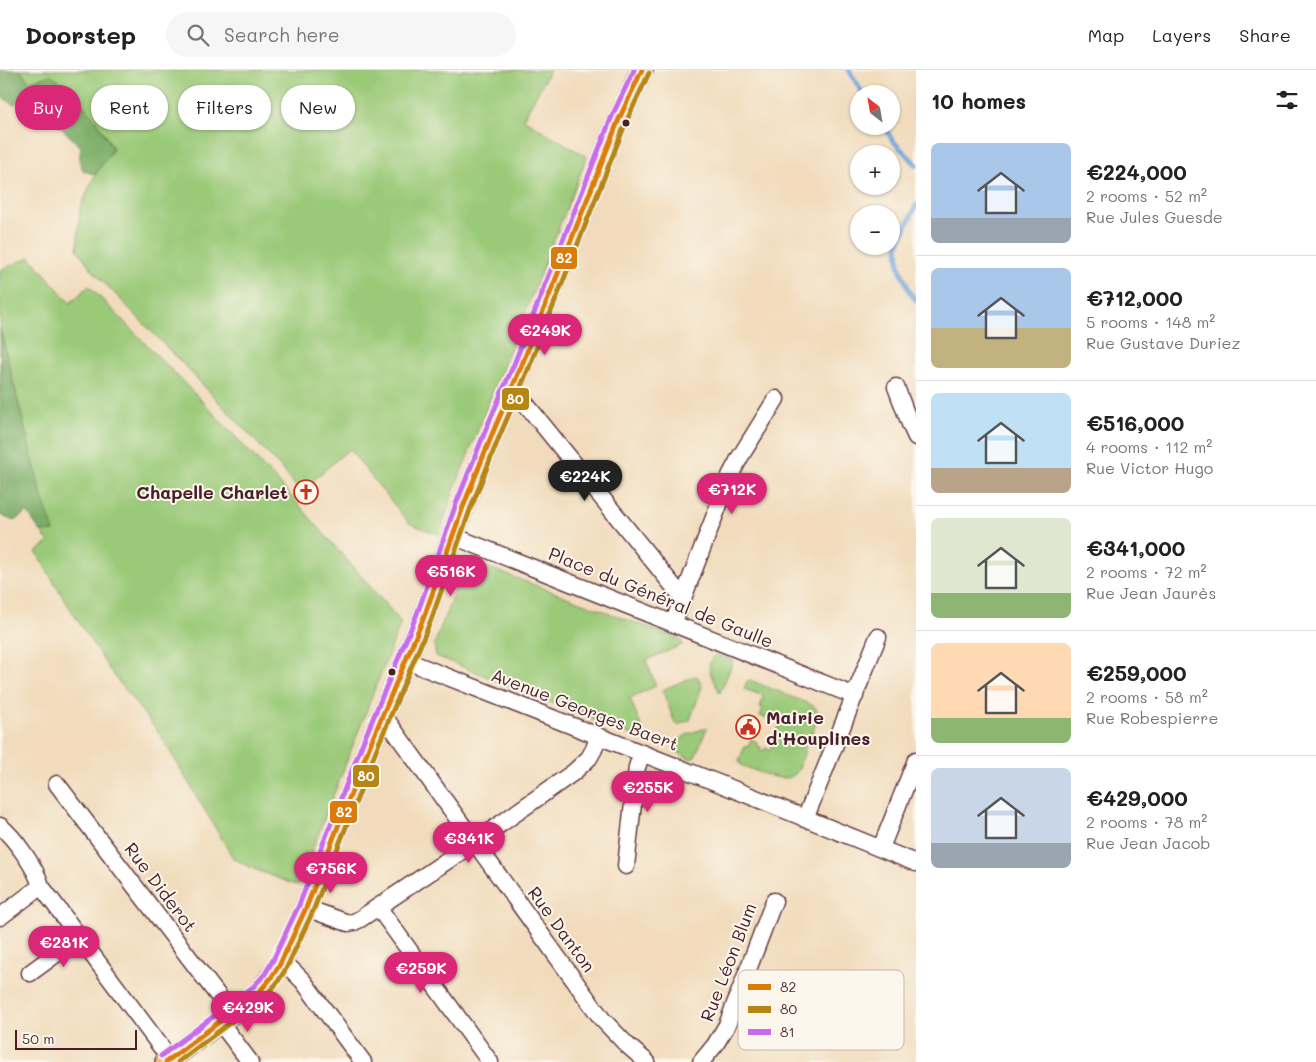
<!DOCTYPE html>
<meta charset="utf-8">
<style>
body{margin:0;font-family:Mali,sans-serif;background:#f6f6f6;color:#222;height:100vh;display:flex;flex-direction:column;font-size:19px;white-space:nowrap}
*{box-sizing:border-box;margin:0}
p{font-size:16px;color:#767676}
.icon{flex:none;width:28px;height:28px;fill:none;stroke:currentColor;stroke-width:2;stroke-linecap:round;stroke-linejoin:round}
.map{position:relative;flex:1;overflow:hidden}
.side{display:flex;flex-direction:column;background:#fff;width:400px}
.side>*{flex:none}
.banner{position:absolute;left:15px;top:15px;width:475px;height:45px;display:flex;gap:10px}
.needle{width:32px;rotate:329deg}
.fabs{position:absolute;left:850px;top:15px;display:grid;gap:10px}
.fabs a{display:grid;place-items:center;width:50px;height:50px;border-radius:50%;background:#fff;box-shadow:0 1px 4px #0004;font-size:25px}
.scale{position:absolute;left:15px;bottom:12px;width:122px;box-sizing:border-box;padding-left:5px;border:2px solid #4a1f2b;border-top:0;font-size:14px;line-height:18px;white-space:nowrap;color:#4a1f2b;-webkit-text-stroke:4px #fbf7ec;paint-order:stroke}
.price{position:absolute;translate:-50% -42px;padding:0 11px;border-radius:18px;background:#db2777;color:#fff;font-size:16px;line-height:32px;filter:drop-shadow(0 1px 2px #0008)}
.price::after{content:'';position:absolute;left:50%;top:30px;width:15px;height:11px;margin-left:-8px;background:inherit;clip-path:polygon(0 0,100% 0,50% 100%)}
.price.active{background:#222;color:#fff}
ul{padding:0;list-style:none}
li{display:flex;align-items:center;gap:15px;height:125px;padding:0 15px}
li+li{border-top:1px solid #e0e0e0}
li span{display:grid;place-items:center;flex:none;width:140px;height:100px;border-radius:8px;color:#555}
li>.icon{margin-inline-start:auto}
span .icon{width:60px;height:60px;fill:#fffc;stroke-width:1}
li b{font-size:21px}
h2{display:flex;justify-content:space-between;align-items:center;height:60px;padding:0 15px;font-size:21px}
.chip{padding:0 18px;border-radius:22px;background:#fff;box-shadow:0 1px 4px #0004;font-size:18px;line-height:45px}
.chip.active{background:#db2777;color:#fff}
header{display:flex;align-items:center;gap:30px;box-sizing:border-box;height:70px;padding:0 25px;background:#fff;border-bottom:1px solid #e0e0e0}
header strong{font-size:24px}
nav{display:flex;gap:28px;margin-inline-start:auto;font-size:18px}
.search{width:350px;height:45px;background:#f6f6f6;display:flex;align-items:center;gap:12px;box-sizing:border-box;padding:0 18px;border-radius:28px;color:#767676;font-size:19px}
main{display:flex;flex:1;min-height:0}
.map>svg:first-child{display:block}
</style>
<header>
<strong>Doorstep</strong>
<div class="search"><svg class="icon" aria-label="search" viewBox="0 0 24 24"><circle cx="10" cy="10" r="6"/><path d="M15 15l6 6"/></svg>Search here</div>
<nav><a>Map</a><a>Layers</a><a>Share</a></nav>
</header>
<main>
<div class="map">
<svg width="916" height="992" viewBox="0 0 916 992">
<rect width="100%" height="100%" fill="#fbf7ec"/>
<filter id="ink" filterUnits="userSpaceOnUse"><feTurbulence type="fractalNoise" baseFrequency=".02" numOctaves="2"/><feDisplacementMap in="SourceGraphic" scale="10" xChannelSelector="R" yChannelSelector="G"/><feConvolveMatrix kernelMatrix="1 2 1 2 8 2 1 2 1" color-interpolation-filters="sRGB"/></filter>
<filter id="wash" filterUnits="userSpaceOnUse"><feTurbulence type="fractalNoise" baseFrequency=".0096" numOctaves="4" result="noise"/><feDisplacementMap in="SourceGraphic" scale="20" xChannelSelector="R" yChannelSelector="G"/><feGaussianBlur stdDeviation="1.12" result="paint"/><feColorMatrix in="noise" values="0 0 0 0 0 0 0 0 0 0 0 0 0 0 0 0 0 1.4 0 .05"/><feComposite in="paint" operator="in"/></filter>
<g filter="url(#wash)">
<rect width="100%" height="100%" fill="#f1dbbc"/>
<path fill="#9ac977" stroke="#727451" d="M20 0H550L523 49 587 87 454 420 439 465 409 453 349 379 300 422 283 400 183 294 92 200 77 179 80 138 95 105 113 78 96 50 70 20 51 5 29 12Z
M30 187 70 233 89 216 200 329 291 426 401 552 298 816 251 798 233 788 161 666 109 599 64 529 36 482 49 472 41 462 53 461 42 427 0 259V200Z
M473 492 679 569 682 572V575L680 576 646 590 656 616 630 628 643 661 642 664 639 666 629 664 436 586 434 575 463 499 466 495Z
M716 585 732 590 733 592 720 623C715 612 701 594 716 585Z
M695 606 698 607 702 617 690 650 678 655 675 653 662 620Z
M750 610 812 635C816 638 820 642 818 647L809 672 805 674C806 681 803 686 801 692 800 695 798 701 796 703 786 716 754 700 741 695L739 691 745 676 748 677 751 669 757 672 756 675 761 677 760 680 763 681 765 678 770 680 781 651 767 646 765 648 760 646 763 638 760 637 764 626 744 619 747 611Z
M707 658 695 687 691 689 679 683C673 665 694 662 707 658Z"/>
<path fill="#7bad68" stroke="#62664a" d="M0 0H20L29 12 51 5 70 20 96 50 113 79 95 105 83 100 79 91 81 77 51 48 28 20 14 35 2 27 0 29Z
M0 259 42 427 54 461 41 462 27 442 14 451 0 445Z"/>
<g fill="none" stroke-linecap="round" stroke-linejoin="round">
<path stroke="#6ea3db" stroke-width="5" d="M849 0 863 24
M884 56 893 71 913 91 916 95
M916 135 898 175 899 196 910 223 916 230"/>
</g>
</g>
<g filter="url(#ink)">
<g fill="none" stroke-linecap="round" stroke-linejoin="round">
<g stroke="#633b41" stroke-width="19">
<path id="minor" d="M512 317 683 528
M896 317 910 354 916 367
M453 466 855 626
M673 554 730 406 740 387 776 329
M407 591 723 715 916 793
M383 645 602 949 627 975 647 992
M57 714 232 944
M805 749 878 567
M0 756C14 767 36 798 41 816L170 989
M881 778 916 690
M626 796 637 697 642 683
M378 837 490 992
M306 838 348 853 354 852 360 849 475 772 574 702 589 688 594 679 598 666
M0 847 41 816
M280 894 292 900 303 911 363 992
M30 903 79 867
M220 952 250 992
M701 992 715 975 727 955 774 831"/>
</g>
<g stroke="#633b41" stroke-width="24">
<path id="major" d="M166 992 259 922 271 908 280 894 306 838 370 675 424 547 463 437 493 362 521 297 619 49 642 0"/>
</g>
<use href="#minor" stroke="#fff" stroke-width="16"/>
<use href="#major" stroke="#f9bf6d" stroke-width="21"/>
<g stroke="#fbf7ec" stroke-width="9">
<path id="bus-1" d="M166 992 259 922 271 908 280 894 306 838 370 675 424 547 463 437 493 362 521 297 619 49 642 0"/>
</g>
<g stroke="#fbf7ec" stroke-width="9">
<path id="bus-2" d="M178 992 264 927 277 913 287 897 313 841 377 678 431 550 470 440 500 365 528 300 626 52 649 3"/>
</g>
<g stroke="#fbf7ec" stroke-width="9">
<path id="bus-3" d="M161 986 254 916 265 904 273 890 299 835 363 672 417 544 456 434 486 359 514 294 612 46 634 0"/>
</g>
<use href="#bus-1" stroke="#db7b09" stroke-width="5"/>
<use href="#bus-2" stroke="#b78514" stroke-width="5"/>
<use href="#bus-3" stroke="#c76cec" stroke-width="5"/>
</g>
</g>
<defs>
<g id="church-ring" transform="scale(1.25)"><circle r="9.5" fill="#fbf7ec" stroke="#c8321e" stroke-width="1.5"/><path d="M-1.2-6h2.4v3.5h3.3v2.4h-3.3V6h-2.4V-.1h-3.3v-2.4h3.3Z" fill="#c8321e"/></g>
<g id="civic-ring" transform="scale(1.25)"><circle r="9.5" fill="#fbf7ec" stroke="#c8321e" stroke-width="1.5"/><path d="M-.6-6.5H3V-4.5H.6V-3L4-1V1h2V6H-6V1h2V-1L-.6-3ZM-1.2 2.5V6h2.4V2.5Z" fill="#c8321e"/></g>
</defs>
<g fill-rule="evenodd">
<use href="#church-ring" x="306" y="422"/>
<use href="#civic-ring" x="748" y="657"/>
</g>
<g fill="#4a1f2b" stroke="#fbf7ec" stroke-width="2">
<circle cx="626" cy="53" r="4.5"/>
<circle cx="392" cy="602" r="4.5"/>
</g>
<g text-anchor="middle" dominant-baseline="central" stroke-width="4" stroke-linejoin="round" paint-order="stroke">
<g font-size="18" font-weight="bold" fill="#4a1f2b" stroke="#fbf7ec" text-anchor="end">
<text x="288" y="422">Chapelle Charlet</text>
<text x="766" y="647" text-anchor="start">Mairie<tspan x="766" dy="21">d'Houplines</tspan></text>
</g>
<g font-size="18" fill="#4a1f2b" stroke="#fbf7ec">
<text transform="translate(661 527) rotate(22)">Place du Général de Gaulle</text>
<text transform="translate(585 639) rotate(21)">Avenue Georges Baert</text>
<text transform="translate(161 817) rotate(53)">Rue Diderot</text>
<text transform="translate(562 859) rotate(54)">Rue Danton</text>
<text transform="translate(728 892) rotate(-69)">Rue Léon Blum</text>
</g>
</g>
<rect x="738" y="900" width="166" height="80" rx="8" fill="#fbf7ec" stroke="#c6b6b2" stroke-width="1"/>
<rect x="748" y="914" width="23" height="6" fill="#db7b09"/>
<rect x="748" y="936" width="23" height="7" fill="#b78514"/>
<rect x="748" y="959" width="23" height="6" fill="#c76cec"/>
<g font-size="14" fill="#4a1f2b">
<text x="780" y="922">82</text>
<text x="780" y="944">80</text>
<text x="780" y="967">81</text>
</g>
<g stroke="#fbf7ec" stroke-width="2">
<rect x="550" y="176" width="28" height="24" rx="5" fill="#db7b09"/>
<rect x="501" y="317" width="29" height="24" rx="5" fill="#b78514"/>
<rect x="352" y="694" width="28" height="24" rx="5" fill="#b78514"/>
<rect x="329" y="730" width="29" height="24" rx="5" fill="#db7b09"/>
</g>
<g font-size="14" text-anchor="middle" font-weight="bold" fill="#fff">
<text x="564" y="193">82</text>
<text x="515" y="334">80</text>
<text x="366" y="711">80</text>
<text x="344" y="747">82</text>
</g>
</svg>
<div class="fabs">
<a><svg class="needle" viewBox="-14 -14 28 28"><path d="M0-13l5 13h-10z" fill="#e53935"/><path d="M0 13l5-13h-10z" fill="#767676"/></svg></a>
<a>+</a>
<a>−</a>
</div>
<div class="scale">50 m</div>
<b class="price" style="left:545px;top:286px">€249K</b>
<b class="price active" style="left:585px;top:432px">€224K</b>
<b class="price" style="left:732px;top:445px">€712K</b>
<b class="price" style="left:451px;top:527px">€516K</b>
<b class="price" style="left:648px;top:743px">€255K</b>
<b class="price" style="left:469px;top:794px">€341K</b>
<b class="price" style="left:331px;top:824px">€756K</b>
<b class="price" style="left:64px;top:898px">€281K</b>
<b class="price" style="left:421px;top:924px">€259K</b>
<b class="price" style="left:248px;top:963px">€429K</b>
<div class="banner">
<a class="chip active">Buy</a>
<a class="chip">Rent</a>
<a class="chip">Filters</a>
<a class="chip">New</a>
</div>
</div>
<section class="side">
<h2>10 homes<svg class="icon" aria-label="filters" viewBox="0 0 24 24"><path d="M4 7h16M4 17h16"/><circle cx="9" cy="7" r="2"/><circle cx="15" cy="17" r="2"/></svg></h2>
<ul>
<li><span style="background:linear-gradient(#a9c7e8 75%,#9aa5b1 0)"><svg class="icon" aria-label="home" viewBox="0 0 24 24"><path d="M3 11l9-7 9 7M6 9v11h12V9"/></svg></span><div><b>€224,000</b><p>2 rooms · 52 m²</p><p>Rue Jules Guesde</p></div></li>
<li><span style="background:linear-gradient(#a9c7e8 60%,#c2b280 0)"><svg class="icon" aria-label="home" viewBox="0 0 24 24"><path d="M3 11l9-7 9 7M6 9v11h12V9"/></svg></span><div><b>€712,000</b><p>5 rooms · 148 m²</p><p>Rue Gustave Duriez</p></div></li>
<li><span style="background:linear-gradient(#bfe0f5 75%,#b9a48a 0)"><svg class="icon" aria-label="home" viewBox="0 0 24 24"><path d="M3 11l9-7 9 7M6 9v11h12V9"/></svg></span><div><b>€516,000</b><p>4 rooms · 112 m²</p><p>Rue Victor Hugo</p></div></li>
<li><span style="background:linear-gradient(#dfe7d0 75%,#8fb573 0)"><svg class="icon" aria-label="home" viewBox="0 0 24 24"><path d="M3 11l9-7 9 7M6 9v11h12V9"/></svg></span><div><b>€341,000</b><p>2 rooms · 72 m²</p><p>Rue Jean Jaurès</p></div></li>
<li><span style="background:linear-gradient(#ffd9b3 75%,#8fb573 0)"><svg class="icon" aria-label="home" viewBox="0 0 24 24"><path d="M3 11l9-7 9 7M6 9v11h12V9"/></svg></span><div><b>€259,000</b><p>2 rooms · 58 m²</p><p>Rue Robespierre</p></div></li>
<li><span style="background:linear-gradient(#c9d6e8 75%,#9aa5b1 0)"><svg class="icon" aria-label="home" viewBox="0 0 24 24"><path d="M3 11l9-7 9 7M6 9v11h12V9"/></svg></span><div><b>€429,000</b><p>2 rooms · 78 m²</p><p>Rue Jean Jacob</p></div></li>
</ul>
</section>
</main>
